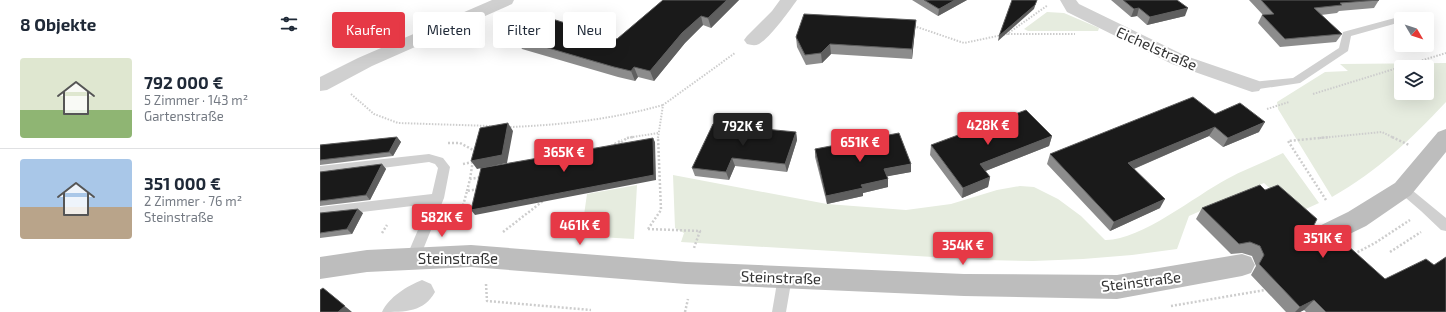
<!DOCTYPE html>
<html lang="de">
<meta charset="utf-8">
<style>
body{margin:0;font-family:"Exo 2",sans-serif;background:#f2f2f3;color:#1f2937;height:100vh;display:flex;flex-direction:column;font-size:15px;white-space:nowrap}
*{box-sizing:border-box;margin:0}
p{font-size:13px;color:#747a83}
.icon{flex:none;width:22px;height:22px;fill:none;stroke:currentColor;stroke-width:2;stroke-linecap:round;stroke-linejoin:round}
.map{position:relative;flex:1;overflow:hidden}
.side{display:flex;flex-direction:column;background:#fff;width:320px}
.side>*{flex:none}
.banner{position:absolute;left:12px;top:12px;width:380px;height:36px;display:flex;gap:8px}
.needle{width:26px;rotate:129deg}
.fabs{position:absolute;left:1074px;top:12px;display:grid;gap:8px}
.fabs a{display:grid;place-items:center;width:40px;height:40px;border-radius:4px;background:#fff;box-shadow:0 4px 16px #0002;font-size:20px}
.price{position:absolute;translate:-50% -34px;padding:0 9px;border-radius:4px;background:#e63946;color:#fff;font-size:13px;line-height:26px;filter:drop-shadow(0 1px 2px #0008)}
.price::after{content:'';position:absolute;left:50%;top:24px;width:12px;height:9px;margin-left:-6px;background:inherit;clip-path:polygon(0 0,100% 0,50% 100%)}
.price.selected{background:#222;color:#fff}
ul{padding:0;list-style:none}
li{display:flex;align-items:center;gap:12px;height:100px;padding:0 20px}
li+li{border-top:1px solid #e0e1e3}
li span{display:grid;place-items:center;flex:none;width:112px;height:80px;border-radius:4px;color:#555}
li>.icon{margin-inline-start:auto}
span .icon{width:48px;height:48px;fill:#fffc;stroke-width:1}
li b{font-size:17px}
h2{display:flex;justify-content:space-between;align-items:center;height:48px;padding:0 20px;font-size:17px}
.pill{padding:0 14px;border-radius:4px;background:#fff;box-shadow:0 4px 16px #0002;font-size:14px;line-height:36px}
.pill.selected{background:#e63946;color:#fff}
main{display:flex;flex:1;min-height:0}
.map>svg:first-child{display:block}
</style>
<main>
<section class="side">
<h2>8 Objekte<svg class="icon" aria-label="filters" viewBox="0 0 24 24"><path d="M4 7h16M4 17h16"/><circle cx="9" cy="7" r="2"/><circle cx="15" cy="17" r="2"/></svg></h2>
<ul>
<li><span style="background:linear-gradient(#dfe7d0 65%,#8fb573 0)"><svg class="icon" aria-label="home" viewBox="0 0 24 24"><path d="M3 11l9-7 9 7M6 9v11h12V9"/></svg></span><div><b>792 000 €</b><p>5 Zimmer · 143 m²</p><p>Gartenstraße</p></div></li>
<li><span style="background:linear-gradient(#a9c7e8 60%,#b9a48a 0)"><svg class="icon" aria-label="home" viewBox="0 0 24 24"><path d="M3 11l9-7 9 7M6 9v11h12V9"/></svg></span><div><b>351 000 €</b><p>2 Zimmer · 76 m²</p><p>Steinstraße</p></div></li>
</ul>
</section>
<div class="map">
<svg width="1126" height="312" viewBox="0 0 1126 312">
<rect width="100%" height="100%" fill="#fff"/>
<path fill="#e6ecdf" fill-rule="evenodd" d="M727 12 744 13 779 28 778 31H708L704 29Z
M1126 63V102C1090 140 1058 171 1012 197L958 109 957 102 1005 72 1028 71 1020 64ZM1081 67H1107V93H1081Z
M963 153 999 203 977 213 944 183 869 216 857 249 812 255 763 259 713 261 664 260 361 242 364 233 355 228 353 175 507 204 586 210 631 204 677 190 700 186 714 187 738 199 761 216 785 240C820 241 875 196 907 179 925 169 945 162 963 153Z
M317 185 314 239 261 236 267 194Z"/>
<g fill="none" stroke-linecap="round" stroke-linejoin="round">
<path stroke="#cdcdcd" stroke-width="2" stroke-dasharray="1.5 1.5" stroke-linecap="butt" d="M594 26 644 43 687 34 728 5
M688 34H755
M31 94 54 114 78 123 171 126
M993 94 1126 53
M947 109 969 102
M190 127C242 125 293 119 343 105
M307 138 338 133
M338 138 343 105 415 53
M1000 138 1062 132 1074 138"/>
<path stroke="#cdcdcd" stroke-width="2.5" stroke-dasharray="2 2" stroke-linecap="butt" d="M1072 137 1089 145
M307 138 313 137
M128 143H140L155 151V153
M298 145 307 138
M291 146 302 140
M143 164 153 162
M150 179 153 160
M147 191 150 179 162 177
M1006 200 968 141 1010 137
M133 215 141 213 147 191 159 189
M328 229 341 210 338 137
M328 229 380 231 374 248
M183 232 223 201
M62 233 67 225
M1070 252 1101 232
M1034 254 1055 243 1090 220
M166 284 167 301 271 310
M851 306 945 290
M365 312 368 299"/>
<path fill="#d0d0d0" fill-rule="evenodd" d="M1097 12 1102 15 1100 17 1093 19H1081V22L1031 36 1028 51 980 83 932 90 928 88 927 86 928 84 932 82 973 78 1019 48 1023 32Z
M109 154 123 158 130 167 124 198 98 262 93 264 88 262 86 258 109 204 0 217V207L112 194 118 168 115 164 109 162 0 176V166Z
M1083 184 1087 186 1126 218V231L1121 230 1101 211 1079 192 1077 189 1079 186Z
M465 271 470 273 472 277 466 312H452L458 277 460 273Z"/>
<path fill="#d0d0d0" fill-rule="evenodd" d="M172 0H194L192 4 52 66 7 90 0 91V77L38 58Z
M460 0H477C470 10 450 38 439 44 435 46 431 45 427 44L424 40 427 36 452 11Z
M740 0H756L759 4 866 56 939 81 942 86 939 91 932 92 852 64 747 12Z
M102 280 111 284 115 292C104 312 86 312 62 312 69 297 87 286 102 280Z"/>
<path fill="#bdbdbd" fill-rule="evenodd" d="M1126 129V152L1091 195 1046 226 1007 245 998 248 989 245 986 238 989 231 1028 212 1075 183 1118 132Z
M151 245 366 262 644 274 797 275 922 254 931 257 935 265 931 273 922 276 797 299 644 296 366 284 151 267 47 272 0 279V257L47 250Z"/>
</g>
<path fill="#8c8c8c" d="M343 0H419L391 28 383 25 365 43 334 81 318 77 315 81 298 77 202 49 197 39H297Z
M592 0H647L618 16Z
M791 0H857L865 16 827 25 817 16 811 17Z
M929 0H1059L1054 8 1019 11 1017 13 1001 15 1022 34 1016 42 960 47 938 23 942 15H943Z
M596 20 592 59 511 54 502 63 486 65 477 47 476 37Z
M895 114 939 132 903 147 889 136 814 169 840 208 790 231 727 164 730 154Z
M476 132 477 140 467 172 415 166 409 180 375 176 372 168Z
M732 136 729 146 665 171 670 177 668 187 642 198 610 155 611 145Z
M77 137 81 142 73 156 0 165V145Z
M495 149 591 164V172L567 176 568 179V187L543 193V196L507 204 495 157Z
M62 164 66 169 50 200 0 206V172Z
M945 190 993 227 998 236 1065 279 1126 312H986L984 310 980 312H966L931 275 936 266 932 256 922 253 911 254 876 219 882 208Z
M0 213H43L32 234 0 238Z"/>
<path fill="#5f5f5f" d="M407 0H419L391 28 388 18Z
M635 0H647L618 16 619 9Z
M717 0 714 9 678 41 679 36Z
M819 8 817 16 811 17 814 9Z
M868 8 865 16 827 25 830 17Z
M381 16 383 25 365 43 334 81 330 71 362 33Z
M596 20 595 30 592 59V49Z
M510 44 511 54 502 63 501 53Z
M314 67 318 77 315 81 311 71Z
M945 122 939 132 903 147 908 138Z
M188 123 193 131 187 163 157 169 151 161Z
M895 127 889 136 804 173 808 163Z
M476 132 477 140 467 172 465 164Z
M732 136 729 146 658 174 660 164Z
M77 137 81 142 73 156 69 152Z
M333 138 335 142 336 180 155 215 151 210Z
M412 158 415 166 409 180 406 172Z
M62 164 66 169 50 200 46 195Z
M591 164V172L564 177V169Z
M670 177 668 187 642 198 643 188Z
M568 179V187L543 193V196L507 204 506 196 541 185Z
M845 199 840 208 790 231 794 222Z
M38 209 43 213 32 234 27 229Z
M3 288 32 312H18Z
M994 300 984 310 980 312H975L980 307Z"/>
<path fill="#1a1a1a" stroke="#5f5f5f" d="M343 0H407L388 18 381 16 362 33 330 71 314 67 311 71 294 67 197 39 229 18 297 39Z
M604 0H635L619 9Z
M692 0H717L715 5 679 36Z
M803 0H857L868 8 830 17 819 8 814 9Z
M941 0H1059L1020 3 1022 5 994 8 1022 34 965 39 942 15 954 14Z
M484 14 596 20 592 49 510 44 501 53 485 55 476 37Z
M873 97 895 114 920 103 945 122 908 138 895 127 808 163 845 199 794 222 730 154Z
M706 110 732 136 660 164 670 177 643 188 611 145Z
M188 123 182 155 151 161 160 128Z
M393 124 476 132 465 164 412 158 406 172 372 168Z
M579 133 591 164 564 169 568 179 541 185 543 188 506 196 495 149Z
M77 137 69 152 0 160V145Z
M333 138 334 175 151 210 161 168Z
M62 164 46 195 0 201V172Z
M940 185 945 190 958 185 997 219 993 227 998 236 1008 239 1017 236 1065 279 1106 259 1114 265 1126 257V312H1006L994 300 980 307 939 264 944 255 940 246 930 242 919 244 882 208Z
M38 209 27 229 0 233V213Z
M3 288 25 306 18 312H0V290Z"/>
<g text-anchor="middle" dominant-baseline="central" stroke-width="4" stroke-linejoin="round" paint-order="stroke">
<g font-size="15" fill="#333" stroke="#fff">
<text transform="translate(837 48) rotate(24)">Eichelstraße</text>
<text x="138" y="258">Steinstraße</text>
<text transform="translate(461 277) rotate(2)">Steinstraße</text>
<text transform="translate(821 281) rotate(-7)">Steinstraße</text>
</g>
</g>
</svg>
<div class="fabs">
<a><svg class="needle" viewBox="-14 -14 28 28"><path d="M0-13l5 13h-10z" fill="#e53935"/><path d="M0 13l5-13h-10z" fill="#747a83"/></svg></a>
<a><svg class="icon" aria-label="layers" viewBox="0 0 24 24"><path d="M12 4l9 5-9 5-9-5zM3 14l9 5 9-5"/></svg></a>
</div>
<b class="price" style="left:668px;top:146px">428K €</b>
<b class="price selected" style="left:423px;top:147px">792K €</b>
<b class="price" style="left:540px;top:163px">651K €</b>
<b class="price" style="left:244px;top:173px">365K €</b>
<b class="price" style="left:122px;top:238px">582K €</b>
<b class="price" style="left:260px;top:246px">461K €</b>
<b class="price" style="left:1003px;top:259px">351K €</b>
<b class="price" style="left:643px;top:266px">354K €</b>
<div class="banner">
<a class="pill selected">Kaufen</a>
<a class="pill">Mieten</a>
<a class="pill">Filter</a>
<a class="pill">Neu</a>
</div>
</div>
</main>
